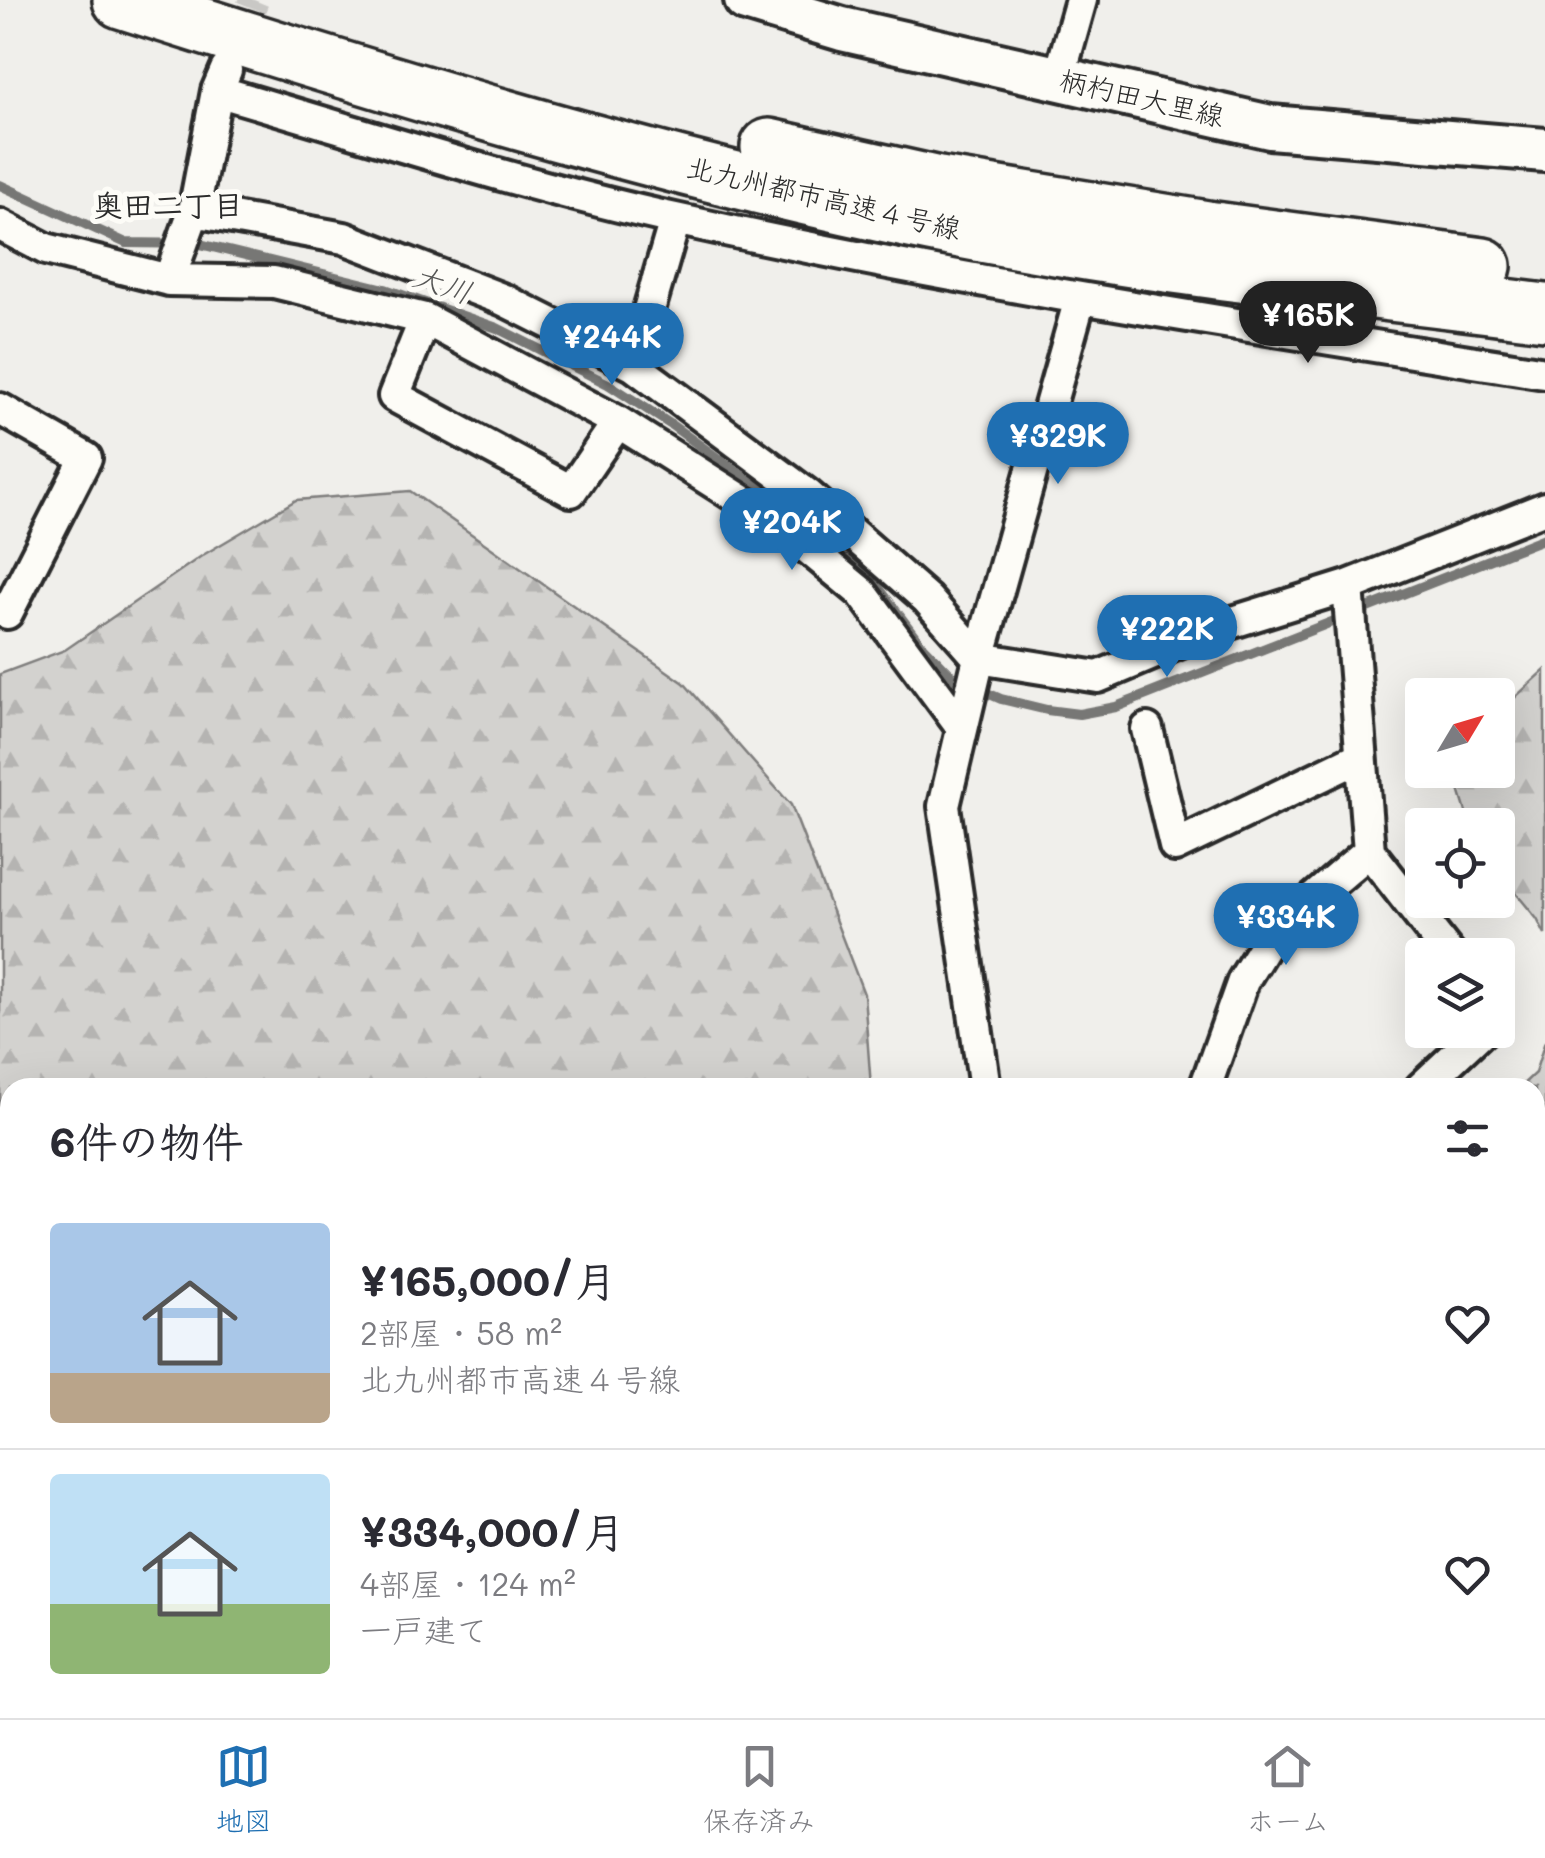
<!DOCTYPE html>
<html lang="ja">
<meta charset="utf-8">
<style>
body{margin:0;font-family:Mali,"Klee One",sans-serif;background:#f7f7f7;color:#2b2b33;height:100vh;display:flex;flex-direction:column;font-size:38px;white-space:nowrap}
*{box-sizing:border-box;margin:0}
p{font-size:32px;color:#7c7c81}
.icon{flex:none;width:55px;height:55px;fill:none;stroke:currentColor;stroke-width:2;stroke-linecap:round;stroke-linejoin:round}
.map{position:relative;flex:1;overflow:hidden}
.sheet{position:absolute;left:0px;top:1078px;width:1545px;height:642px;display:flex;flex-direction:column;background:#fff;border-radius:30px 30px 0 0;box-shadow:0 10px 40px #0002}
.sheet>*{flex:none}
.needle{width:65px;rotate:52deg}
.controls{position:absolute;left:1405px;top:678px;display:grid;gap:20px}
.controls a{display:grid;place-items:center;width:110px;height:110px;border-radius:10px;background:#fff;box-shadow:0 10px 40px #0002;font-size:50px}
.price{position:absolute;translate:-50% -85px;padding:0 22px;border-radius:35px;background:#1f6fb2;color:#fff;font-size:32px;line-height:65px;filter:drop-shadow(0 2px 5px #0008)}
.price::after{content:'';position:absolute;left:50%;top:60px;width:30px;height:22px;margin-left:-15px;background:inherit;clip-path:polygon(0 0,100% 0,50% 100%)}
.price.on{background:#222;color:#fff}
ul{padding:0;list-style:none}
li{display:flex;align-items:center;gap:30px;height:250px;padding:0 50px}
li+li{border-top:2px solid #e1e1e2}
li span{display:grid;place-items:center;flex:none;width:280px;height:200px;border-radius:10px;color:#555}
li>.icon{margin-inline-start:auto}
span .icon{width:120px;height:120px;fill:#fffc;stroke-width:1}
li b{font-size:42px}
h2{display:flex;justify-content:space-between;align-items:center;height:120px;padding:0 50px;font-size:42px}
.menu{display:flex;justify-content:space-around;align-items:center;height:140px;border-top:2px solid #e1e1e2;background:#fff;font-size:28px;color:#7c7c81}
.menu a{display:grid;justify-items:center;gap:5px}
.menu .on{color:#1f6fb2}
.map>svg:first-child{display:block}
</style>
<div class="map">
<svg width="1545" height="1718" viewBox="0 0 1545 1718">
<defs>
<pattern id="forest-firs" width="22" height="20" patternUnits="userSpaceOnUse" patternTransform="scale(2.5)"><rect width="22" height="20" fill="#d3d2cf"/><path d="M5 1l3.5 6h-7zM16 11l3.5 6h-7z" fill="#b5b4b2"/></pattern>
</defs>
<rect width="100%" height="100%" fill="#f0efeb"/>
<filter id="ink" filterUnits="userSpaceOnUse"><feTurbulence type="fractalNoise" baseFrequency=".01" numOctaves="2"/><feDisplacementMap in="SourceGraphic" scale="20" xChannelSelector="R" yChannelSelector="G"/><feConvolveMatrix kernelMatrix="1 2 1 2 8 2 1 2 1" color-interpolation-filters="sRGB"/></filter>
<g filter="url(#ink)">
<path fill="url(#forest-firs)" stroke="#7f7e7d" stroke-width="2.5" d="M410 491 684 683 791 805 864 994 871 1087 10 1088V1710H648L646 1718H0V674L65 650 203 555 296 500Z
M1545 670V935L1537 919 1498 871V825H1470L1453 770H1498V713Z
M1545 1041V1718H1543L1535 1698V1088L1520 1087 1535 1073Z"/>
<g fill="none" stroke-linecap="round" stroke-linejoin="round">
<path stroke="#777775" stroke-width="10" d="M0 185 126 243 200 244 385 289 497 328 608 384 670 424 824 535 875 583 920 643 955 679 1001 699 1047 710 1079 714 1116 707 1545 538"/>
<path stroke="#c9c8c5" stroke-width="30" stroke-dasharray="30 15" stroke-linecap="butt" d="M234 49 254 0"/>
<g stroke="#2b2b2b" stroke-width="38">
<path id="street" d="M1059 78 1081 0
M217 91C369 135 520 185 675 219 962 283 1254 327 1545 373
M194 211 344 238 504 300 633 365 808 495 927 599 979 658 1098 677 1217 627 1348 586 1545 508
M0 225 46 249 169 280 194 211 217 91 226 70
M169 280 274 282 425 319 394 396 571 491 618 422 425 319
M633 365 675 220
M0 409 86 458 7 613 0 609
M618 422 776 522 862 593 962 728
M1348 586 1369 851 1450 955
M1147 729 1175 846 1360 757
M985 1088 944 806 979 658 1080 299
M1205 1088 1243 981 1272 934 1369 851
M1421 1088 1483 1030
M1351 1710 1356 1718
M739 1718 742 1710
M898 1718 900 1710
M1202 1718 1203 1710"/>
</g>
<g stroke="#2b2b2b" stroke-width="50">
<path id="secondary" d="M746 0 842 29 1270 127 1545 150"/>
</g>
<g stroke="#2b2b2b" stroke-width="62">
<path id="highway" d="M121 0C387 85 656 168 930 224 1133 265 1340 286 1545 312
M769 147 939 185 1207 229 1483 266"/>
</g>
<use href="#street" stroke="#fdfcf7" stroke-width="30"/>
<use href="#secondary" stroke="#fdfcf7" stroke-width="42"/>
<use href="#highway" stroke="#fdfcf7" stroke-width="55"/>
</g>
</g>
<g text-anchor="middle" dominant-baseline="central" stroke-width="10" stroke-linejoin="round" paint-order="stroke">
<g font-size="28" fill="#2b2b2b" stroke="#fdfcf7">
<text transform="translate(1142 97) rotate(13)">柄杓田大里線</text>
<text transform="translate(824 197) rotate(13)">北九州都市高速４号線</text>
</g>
<g font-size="30" font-weight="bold" fill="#2b2b2b" stroke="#fdfcf7">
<text x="168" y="204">奥田二丁目</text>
</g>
<g font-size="30" font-style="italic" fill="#575756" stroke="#fdfcf7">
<text transform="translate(443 283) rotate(19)">大川</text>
</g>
</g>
</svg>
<div class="controls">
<a><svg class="needle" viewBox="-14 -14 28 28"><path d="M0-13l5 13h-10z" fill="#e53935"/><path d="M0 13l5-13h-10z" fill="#7c7c81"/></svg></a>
<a><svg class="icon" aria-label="locate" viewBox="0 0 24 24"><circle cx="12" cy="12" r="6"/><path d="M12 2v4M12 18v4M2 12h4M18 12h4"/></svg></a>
<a><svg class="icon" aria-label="layers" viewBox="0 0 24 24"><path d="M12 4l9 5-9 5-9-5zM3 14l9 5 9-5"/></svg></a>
</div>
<b class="price on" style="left:1308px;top:366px">¥165K</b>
<b class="price" style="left:612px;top:388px">¥244K</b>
<b class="price" style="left:1058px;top:487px">¥329K</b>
<b class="price" style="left:792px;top:573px">¥204K</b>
<b class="price" style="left:1167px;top:680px">¥222K</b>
<b class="price" style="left:1286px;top:968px">¥334K</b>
<section class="sheet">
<h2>6件の物件<svg class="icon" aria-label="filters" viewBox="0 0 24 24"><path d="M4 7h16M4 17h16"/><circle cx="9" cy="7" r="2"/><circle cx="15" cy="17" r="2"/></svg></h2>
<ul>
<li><span style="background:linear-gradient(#a9c7e8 75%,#b9a48a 0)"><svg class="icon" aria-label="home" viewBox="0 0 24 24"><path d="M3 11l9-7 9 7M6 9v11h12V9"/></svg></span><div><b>¥165,000/月</b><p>2部屋 · 58 m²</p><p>北九州都市高速４号線</p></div><svg class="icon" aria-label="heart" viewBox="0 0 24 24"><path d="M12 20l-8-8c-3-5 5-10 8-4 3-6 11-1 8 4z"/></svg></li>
<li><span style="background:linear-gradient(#bfe0f5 65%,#8fb573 0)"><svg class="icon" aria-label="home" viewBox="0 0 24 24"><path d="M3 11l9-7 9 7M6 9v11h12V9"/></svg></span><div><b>¥334,000/月</b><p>4部屋 · 124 m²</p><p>一戸建て</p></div><svg class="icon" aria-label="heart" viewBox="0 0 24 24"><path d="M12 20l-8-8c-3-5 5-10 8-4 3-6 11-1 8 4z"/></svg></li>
</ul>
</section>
</div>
<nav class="menu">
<a class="on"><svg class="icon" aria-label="map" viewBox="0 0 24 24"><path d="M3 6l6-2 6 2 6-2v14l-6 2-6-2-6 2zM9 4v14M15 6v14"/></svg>地図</a>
<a><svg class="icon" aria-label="saved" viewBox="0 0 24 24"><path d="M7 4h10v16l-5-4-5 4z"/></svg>保存済み</a>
<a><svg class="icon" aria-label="home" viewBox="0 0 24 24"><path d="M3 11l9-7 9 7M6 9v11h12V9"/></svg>ホーム</a>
</nav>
